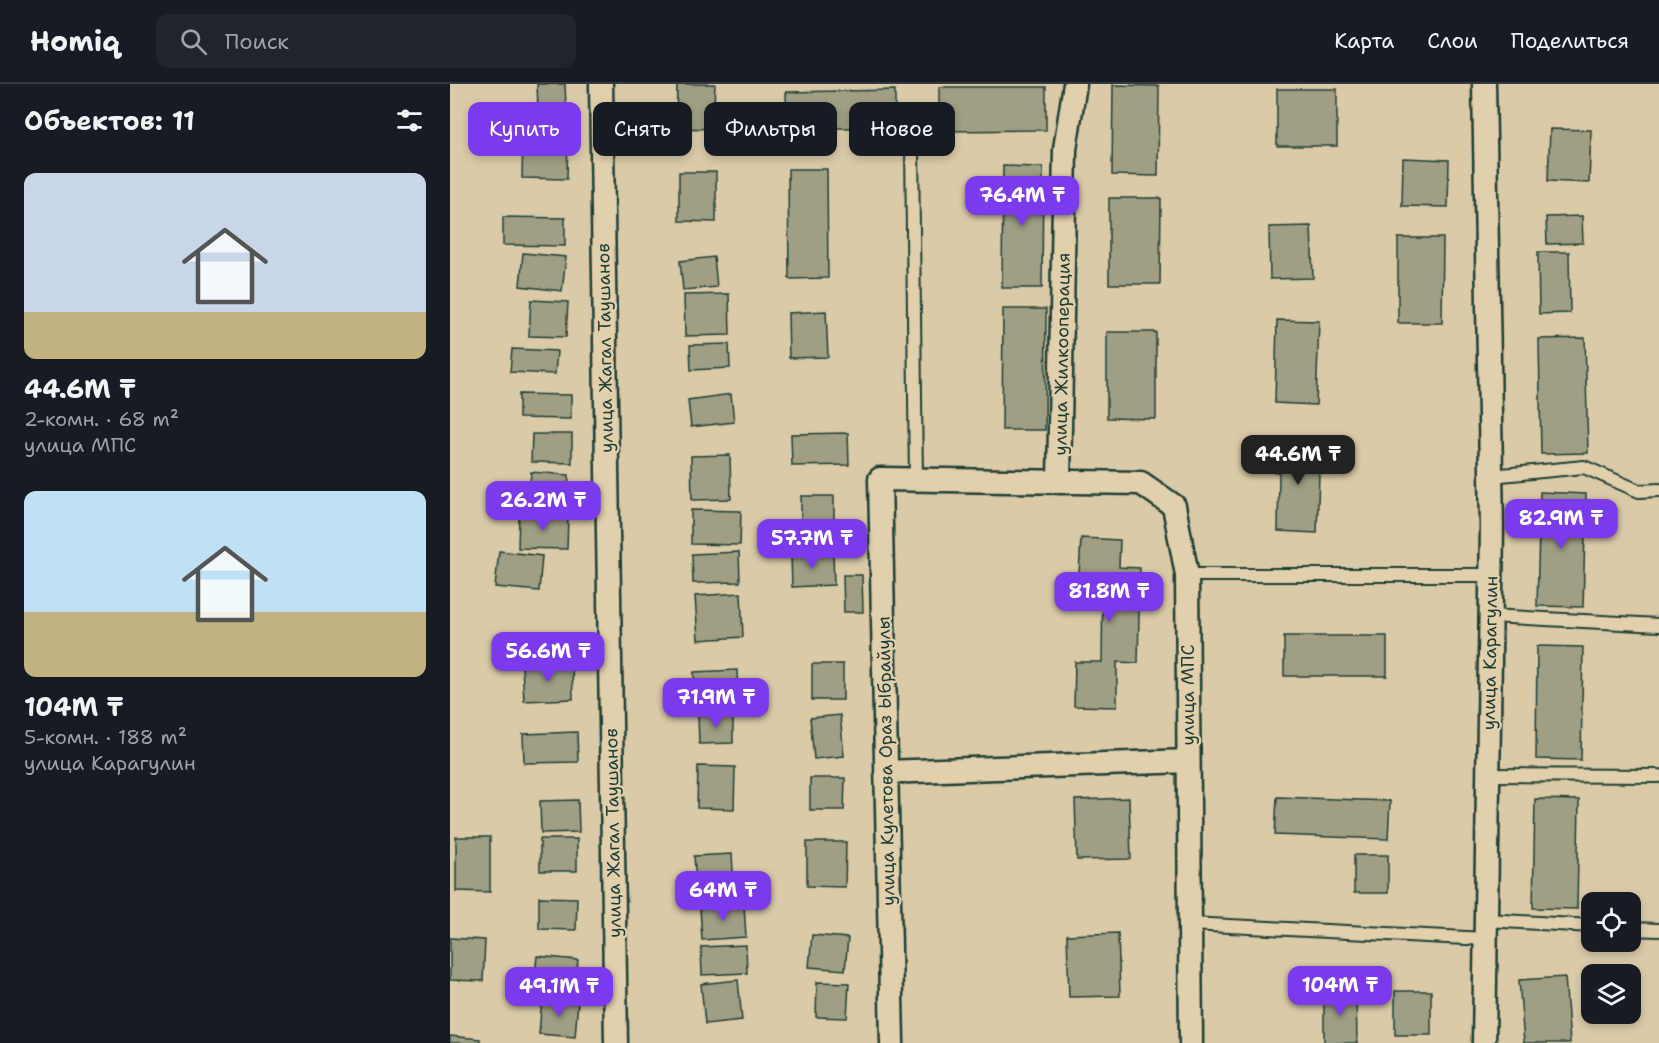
<!DOCTYPE html>
<html lang="ru">
<meta charset="utf-8">
<style>
body{margin:0;font-family:"Shantell Sans",sans-serif;background:#20242c;color:#f1f3f6;height:100vh;display:flex;flex-direction:column;font-size:22px;white-space:nowrap}
*{box-sizing:border-box;margin:0}
p{font-size:20px;color:#9ea1a6}
.icon{flex:none;width:33px;height:33px;fill:none;stroke:currentColor;stroke-width:2;stroke-linecap:round;stroke-linejoin:round}
.map{position:relative;flex:1;overflow:hidden}
.side{display:flex;flex-direction:column;background:#171b24;width:450px}
.side>*{flex:none}
.guide{position:absolute;left:18px;top:18px;width:570px;height:54px;display:flex;gap:12px}
.controls{position:absolute;left:1131px;top:808px;display:grid;gap:12px}
.controls a{display:grid;place-items:center;width:60px;height:60px;border-radius:12px;background:#171b24;box-shadow:0 3px 9px #0003;font-size:30px}
.price{position:absolute;translate:-50% -51px;padding:0 14px;border-radius:12px;background:#7c3aed;color:#fff;font-size:20px;line-height:39px;filter:drop-shadow(0 2px 3px #0008)}
.price::after{content:'';position:absolute;left:50%;top:36px;width:18px;height:14px;margin-left:-9px;background:inherit;clip-path:polygon(0 0,100% 0,50% 100%)}
.price.active{background:#222;color:#fff}
ul{padding:0;list-style:none}
li{display:grid;align-content:center;gap:12px;height:318px;padding:0 24px}
li span{display:grid;place-items:center;height:186px;border-radius:12px;color:#555}
li>.icon{margin-inline-start:auto}
span .icon{width:108px;height:108px;fill:#fffc;stroke-width:1}
li b{font-size:26px}
h2{display:flex;justify-content:space-between;align-items:center;height:72px;padding:0 24px;font-size:26px}
.pill{padding:0 21px;border-radius:12px;background:#171b24;box-shadow:0 3px 9px #0003;font-size:21px;line-height:54px}
.pill.active{background:#7c3aed;color:#fff}
header{display:flex;align-items:center;gap:36px;box-sizing:border-box;height:84px;padding:0 30px;background:#171b24;border-bottom:2px solid #363941}
header strong{font-size:28px}
nav{display:flex;gap:33px;margin-inline-start:auto;font-size:21px}
.search{width:420px;height:54px;background:#20242c;display:flex;align-items:center;gap:15px;box-sizing:border-box;padding:0 21px;border-radius:12px;color:#9ea1a6;font-size:22px}
main{display:flex;flex:1;min-height:0}
.map>svg:first-child{display:block}
</style>
<header>
<strong>Homiq</strong>
<div class="search"><svg class="icon" aria-label="search" viewBox="0 0 24 24"><circle cx="10" cy="10" r="6"/><path d="M15 15l6 6"/></svg>Поиск</div>
<nav><a>Карта</a><a>Слои</a><a>Поделиться</a></nav>
</header>
<main>
<section class="side">
<h2>Объектов: 11<svg class="icon" aria-label="filters" viewBox="0 0 24 24"><path d="M4 7h16M4 17h16"/><circle cx="9" cy="7" r="2"/><circle cx="15" cy="17" r="2"/></svg></h2>
<ul>
<li><span style="background:linear-gradient(#c9d6e8 75%,#c2b280 0)"><svg class="icon" aria-label="home" viewBox="0 0 24 24"><path d="M3 11l9-7 9 7M6 9v11h12V9"/></svg></span><div><b>44.6M ₸</b><p>2-комн. · 68 m²</p><p>улица МПС</p></div></li>
<li><span style="background:linear-gradient(#bfe0f5 65%,#c2b280 0)"><svg class="icon" aria-label="home" viewBox="0 0 24 24"><path d="M3 11l9-7 9 7M6 9v11h12V9"/></svg></span><div><b>104M ₸</b><p>5-комн. · 188 m²</p><p>улица Карагулин</p></div></li>
</ul>
</section>
<div class="map">
<svg width="1209" height="959" viewBox="0 0 1209 959">
<rect width="100%" height="100%" fill="#dacaa8"/>
<filter id="ink" filterUnits="userSpaceOnUse"><feTurbulence type="fractalNoise" baseFrequency=".0167" numOctaves="2"/><feDisplacementMap in="SourceGraphic" scale="12" xChannelSelector="R" yChannelSelector="G"/><feConvolveMatrix kernelMatrix="1 2 1 2 8 2 1 2 1" color-interpolation-filters="sRGB"/></filter>
<g filter="url(#ink)">
<path fill="#a09f84" stroke="#1f3d34" stroke-width="1.5" d="M87 0H115L116 23 88 24Z
M227 0H265L263 45 226 44Z
M663 1 709 2 708 92 662 91Z
M489 3H596V46L489 47Z
M827 5H887V62H827Z
M445 6V43L337 45 336 8Z
M1100 45 1141 46 1139 99 1098 97Z
M73 50 118 51 117 95 72 94Z
M953 74 999 76 998 123 952 122Z
M553 82 593 83 592 204H552Z
M338 85H377L378 194 339 195Z
M229 88H266V138L229 137Z
M659 114H711L710 200H659Z
M1132 132 1133 159 1097 160 1096 133Z
M53 133 115 134V162L53 161Z
M861 142 863 194 820 195 819 143Z
M948 154H993L992 239H948Z
M1088 168H1119L1120 229 1089 230Z
M73 169 116 173 112 207 70 202Z
M264 173 267 203 233 206 230 177Z
M279 210 280 251 235 252 234 211Z
M81 216 118 218 116 253 79 252Z
M553 225H596L595 346H552Z
M376 227 378 273 339 274 338 229Z
M827 236 869 237 866 321 825 319Z
M657 248H706V335L657 334Z
M1135 254 1138 369 1091 370 1089 255Z
M279 260 280 284 241 286 240 261Z
M62 265 107 267 105 290 60 288Z
M69 310 121 311V335L69 334Z
M281 310 284 338 241 343 238 316Z
M398 349 399 381 342 382 341 350Z
M82 350H122V379L81 378Z
M814 364 880 366V389H869L867 449 828 447 829 388 813 387Z
M280 371 281 415 242 416 241 372Z
M81 388 119 391 117 423 78 420Z
M1090 408 1136 410 1133 523 1087 522Z
M351 412H384V444H351Z
M241 426 291 427 290 461 241 460Z
M69 432 118 433 117 465 68 464Z
M631 454 670 456 669 483 690 484 688 579 667 578V623L624 622 625 578H652L653 492 629 491Z
M49 467 92 472 89 507 45 503Z
M289 468 290 498 243 499 242 470Z
M383 469 384 501 342 503 341 471Z
M393 491H412L413 528H394Z
M291 509 293 553 248 556 245 512Z
M834 552H937V592H834Z
M1087 562 1133 563 1131 676 1086 675Z
M122 580 123 615 74 617 72 583Z
M362 580H393V616H362Z
M287 586 288 621 245 622 244 588Z
M283 630V659L249 660 248 631Z
M390 631 394 672 364 675 360 634Z
M127 648 128 678 74 679 73 650Z
M248 682 285 683 284 725 247 724Z
M360 694H395L394 726H360Z
M827 713 940 717 938 755 825 751Z
M679 714 681 775 627 776 625 716Z
M1085 715 1129 716 1127 825 1083 824Z
M128 716 129 748 91 749 90 717Z
M6 753H40V808L6 807Z
M90 755H127V787H90Z
M357 758H396L395 803 357 802Z
M282 770 284 806 247 809 244 772Z
M904 771H938V809H904Z
M89 813 127 814 126 846 89 845Z
M294 821 296 853 252 856 250 824Z
M668 849 670 912 619 913 617 851Z
M362 851 398 854 395 886 359 883Z
M0 854 35 856 33 897 0 896Z
M296 861 297 889 252 891 251 863Z
M87 872 128 876 125 904 84 900Z
M1115 893 1120 959H1074L1069 896Z
M288 896 292 936 255 940 251 900Z
M367 898 399 899 397 934 366 933Z
M874 906H906L907 959H874Z
M945 907H981V951H945Z
M92 915 128 917 125 953 89 950Z
M0 952 30 955V959H0Z"/>
<g fill="none" stroke-linecap="round" stroke-linejoin="round">
<g stroke="#1f3d34" stroke-width="16">
<path id="lane" d="M462 64 466 396
M1041 392 1134 383 1189 407 1209 406
M737 491H1041
M1040 532 1209 541
M1038 691 1209 692
M1036 836 1142 842
M740 840 1036 855
M1180 845 1209 846"/>
</g>
<g stroke="#1f3d34" stroke-width="27">
<path id="street" d="M151 0 166 959
M1034 0 1042 443 1034 959
M609 398 615 65 625 0
M436 688 738 677
M442 959 430 395 691 399 724 422 737 491 741 959"/>
</g>
<use href="#lane" stroke="#e2d0ad" stroke-width="12"/>
<use href="#street" stroke="#e2d0ad" stroke-width="22"/>
</g>
</g>
<g text-anchor="middle" dominant-baseline="central" stroke-width="4.5" stroke-linejoin="round" paint-order="stroke">
<g font-size="18" fill="#1f3d34" stroke="#e2d0ad">
<text transform="translate(155 264) rotate(-91)">улица Жагал Таушанов</text>
<text transform="translate(612 270) rotate(-89)">улица Жилкооперация</text>
<text transform="translate(1040 569) rotate(-89)">улица Карагулин</text>
<text transform="translate(738 611) rotate(-90)">улица МПС</text>
<text transform="translate(436 677) rotate(-91)">улица Кулетова Ораз Ыбрайулы</text>
<text transform="translate(163 749) rotate(-91)">улица Жагал Таушанов</text>
</g>
</g>
</svg>
<div class="controls">
<a><svg class="icon" aria-label="locate" viewBox="0 0 24 24"><circle cx="12" cy="12" r="6"/><path d="M12 2v4M12 18v4M2 12h4M18 12h4"/></svg></a>
<a><svg class="icon" aria-label="layers" viewBox="0 0 24 24"><path d="M12 4l9 5-9 5-9-5zM3 14l9 5 9-5"/></svg></a>
</div>
<b class="price" style="left:572px;top:143px">76.4M ₸</b>
<b class="price active" style="left:848px;top:402px">44.6M ₸</b>
<b class="price" style="left:93px;top:448px">26.2M ₸</b>
<b class="price" style="left:1111px;top:466px">82.9M ₸</b>
<b class="price" style="left:362px;top:486px">57.7M ₸</b>
<b class="price" style="left:659px;top:539px">81.8M ₸</b>
<b class="price" style="left:98px;top:599px">56.6M ₸</b>
<b class="price" style="left:266px;top:645px">71.9M ₸</b>
<b class="price" style="left:273px;top:838px">64M ₸</b>
<b class="price" style="left:890px;top:933px">104M ₸</b>
<b class="price" style="left:109px;top:934px">49.1M ₸</b>
<div class="guide">
<a class="pill active">Купить</a>
<a class="pill">Снять</a>
<a class="pill">Фильтры</a>
<a class="pill">Новое</a>
</div>
</div>
</main>
